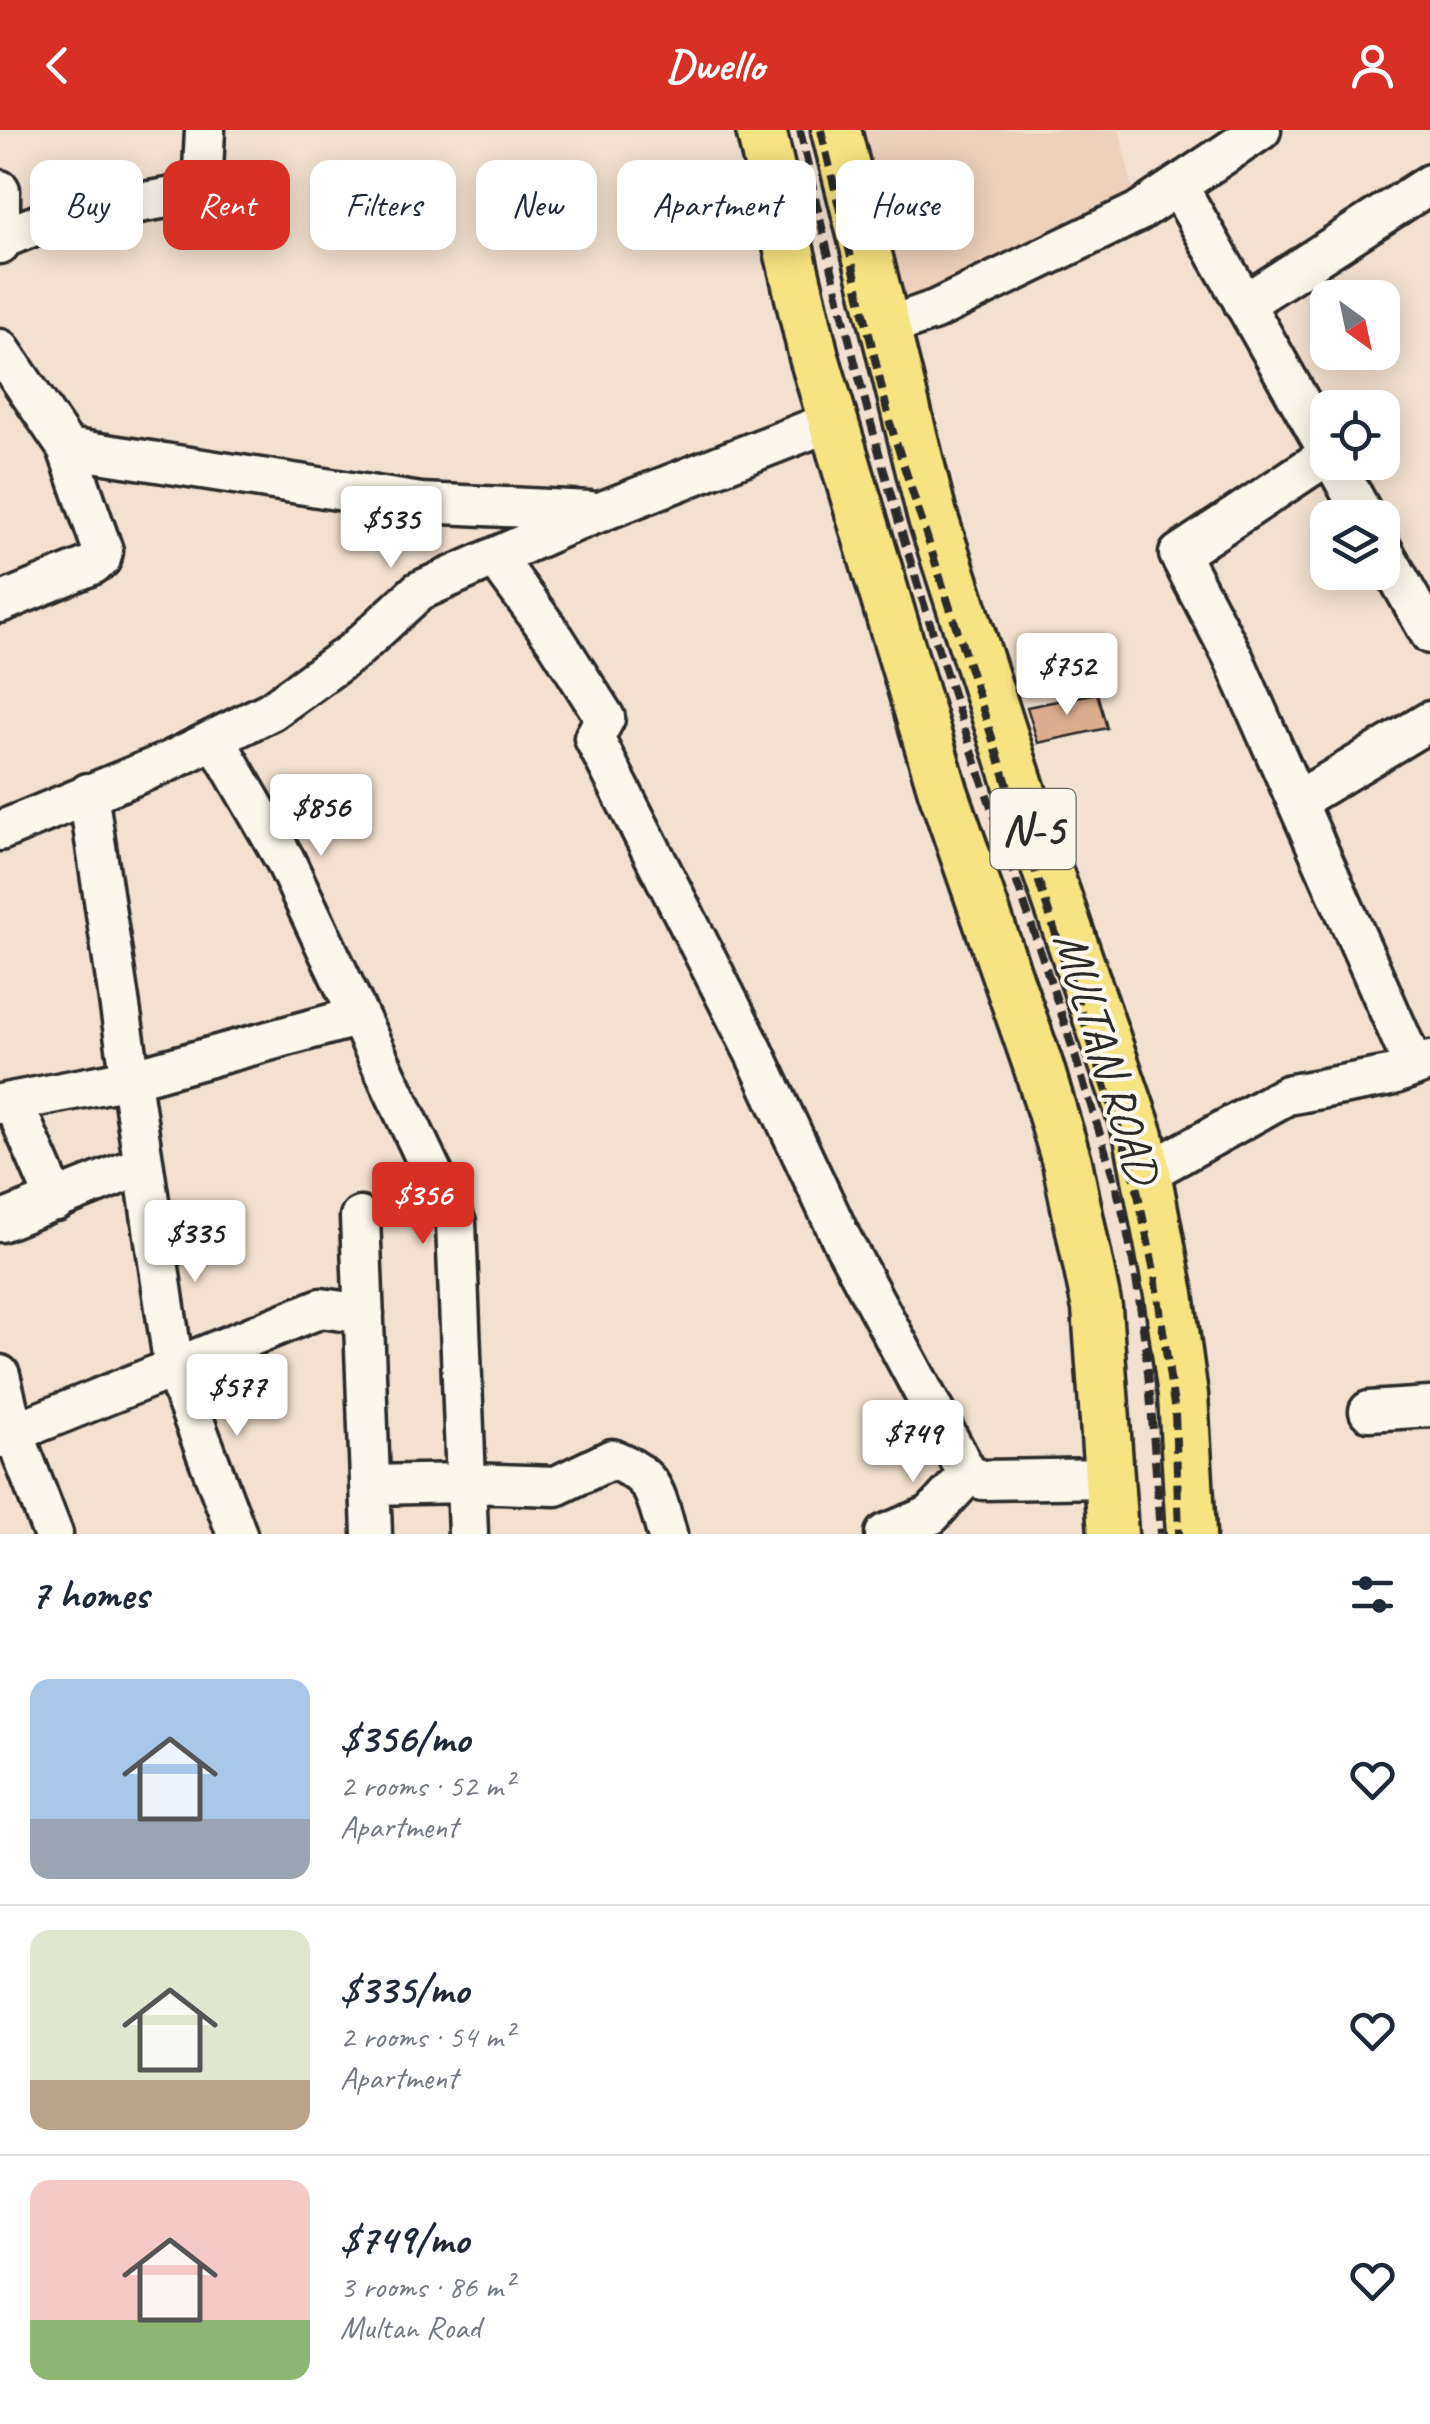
<!DOCTYPE html>
<meta charset="utf-8">
<style>
body{margin:0;font-family:Caveat,sans-serif;background:#f6f6f7;color:#1f2937;height:100vh;display:flex;flex-direction:column;font-size:38px;white-space:nowrap}
*{box-sizing:border-box;margin:0}
p{font-size:32px;color:#747a83}
.icon{flex:none;width:55px;height:55px;fill:none;stroke:currentColor;stroke-width:2;stroke-linecap:round;stroke-linejoin:round}
.map{position:relative;height:1404px;overflow:hidden}
.sheet{display:flex;flex-direction:column;background:#fff;flex:1}
.sheet>*{flex:none}
.banner{position:absolute;left:30px;top:30px;width:1370px;height:90px;display:flex;gap:20px}
.needle{width:65px;rotate:147deg}
.buttons{position:absolute;left:1310px;top:150px;display:grid;gap:20px}
.buttons a{display:grid;place-items:center;width:90px;height:90px;border-radius:20px;background:#fff;box-shadow:0 5px 25px #0003;font-size:50px}
.price{position:absolute;translate:-50% -85px;padding:0 22px;border-radius:10px;background:#fff;color:#222;font-size:32px;line-height:65px;filter:drop-shadow(0 2px 5px #0008)}
.price::after{content:'';position:absolute;left:50%;top:60px;width:30px;height:22px;margin-left:-15px;background:inherit;clip-path:polygon(0 0,100% 0,50% 100%)}
.price.selected{background:#d93025;color:#fff}
ul{padding:0;list-style:none}
li{display:flex;align-items:center;gap:30px;height:250px;padding:0 30px}
li+li{border-top:2px solid #e0e1e3}
li span{display:grid;place-items:center;flex:none;width:280px;height:200px;border-radius:20px;color:#555}
li>.icon{margin-inline-start:auto}
span .icon{width:120px;height:120px;fill:#fffc;stroke-width:1}
li b{font-size:42px}
h2{display:flex;justify-content:space-between;align-items:center;height:120px;padding:0 30px;font-size:42px}
.pill{padding:0 35px;border-radius:20px;background:#fff;box-shadow:0 5px 25px #0003;font-size:35px;line-height:90px}
.pill.selected{background:#d93025;color:#fff}
header{display:flex;justify-content:space-between;align-items:center;height:130px;padding:0 30px;background:#d93025;color:#fff;font-size:45px;font-weight:600}
.map>svg:first-child{display:block}
</style>
<header><svg class="icon" aria-label="back" viewBox="0 0 24 24"><path d="M15 5l-7 7 7 7"/></svg>Dwello<svg class="icon" aria-label="person" viewBox="0 0 24 24"><circle cx="12" cy="8" r="4"/><path d="M4 21q1-7 8-7t8 7"/></svg></header>
<div class="map">
<svg width="1430" height="1404" viewBox="0 0 1430 1404">
<rect width="100%" height="100%" fill="#f2e1d0"/>
<filter id="ink" filterUnits="userSpaceOnUse"><feTurbulence type="fractalNoise" baseFrequency=".01" numOctaves="2"/><feDisplacementMap in="SourceGraphic" scale="20" xChannelSelector="R" yChannelSelector="G"/><feConvolveMatrix kernelMatrix="1 2 1 2 8 2 1 2 1" color-interpolation-filters="sRGB"/></filter>
<g filter="url(#ink)">
<path fill="#ecd1bc" d="M830 0H1119L1138 82 887 215Z"/>
<path fill="#ddad8f" stroke="#2b2b2b" stroke-width="2.5" d="M1097 563 1107 598 1038 613 1027 577Z"/>
<g fill="none" stroke-linecap="round" stroke-linejoin="round">
<g stroke="#2b2b2b" stroke-width="45">
<path id="minor" d="M1178 56 1328 321
M0 60V114
M1 109 57 87 202 62 205 0
M1244 174 1430 54
M884 198 935 180 1138 82 1261 0
M0 219 67 318 103 421 101 429 92 435 0 473
M67 318 421 373 590 381
M1328 325 1179 424 1233 527 1414 937
M1334 332 1365 388
M1382 419 1430 504
M495 427 555 509 605 588 594 608 754 922 841 1108 968 1345 983 1350 1109 1348
M215 609 285 730 456 1093 468 1404
M88 663 174 1238 321 1178 364 1184
M1297 671 1430 591
M0 701 170 631 271 581 354 521 419 461 567 395 835 290
M13 972 56 1071
M0 974 130 949 356 887
M1147 1043 1287 965 1390 946 1430 931
M360 1087 372 1404
M0 1092 143 1035
M0 1245 14 1303 53 1404
M1369 1281 1430 1277
M0 1308 174 1238 237 1404
M370 1355 466 1353 556 1356 612 1329C655 1346 655 1362 667 1404
M885 1404 931 1385 968 1345"/>
</g>
<g stroke="#2b2b2b" stroke-width="55">
<path id="major" d="M761 0 814 227 943 661 1039 938 1067 1032 1097 1178 1113 1404
M836 0 932 385 1033 699 1139 1006 1169 1164 1183 1265 1191 1404"/>
</g>
<use href="#minor" stroke="#fbf7ec" stroke-width="38"/>
<use href="#major" stroke="#f6e381" stroke-width="48"/>
<path stroke="#2b2b2b" stroke-width="8" stroke-dasharray="15 8" stroke-linecap="butt" d="M800 0C838 173 881 344 936 512 981 652 1031 789 1076 929 1093 984 1113 1039 1126 1096 1148 1197 1153 1301 1160 1404
M821 0 890 293 1134 1045 1155 1146 1175 1282 1179 1404"/>
</g>
</g>
<g text-anchor="middle" dominant-baseline="central" stroke-width="8" stroke-linejoin="round" paint-order="stroke">
<rect fill="#fbf7ec" stroke="#696865" stroke-width="2.5" x="990.5" y="659" width="85" height="80" rx="8"/>
<g font-size="45" font-weight="bold" fill="#2b2b2b">
<text x="1033" y="699">N-5</text>
</g>
<g font-size="48" fill="#2b2b2b" stroke="#fbf7ec">
<text transform="translate(1107 927) rotate(73)">MULTAN ROAD</text>
</g>
</g>
</svg>
<div class="buttons">
<a><svg class="needle" viewBox="-14 -14 28 28"><path d="M0-13l5 13h-10z" fill="#e53935"/><path d="M0 13l5-13h-10z" fill="#747a83"/></svg></a>
<a><svg class="icon" aria-label="locate" viewBox="0 0 24 24"><circle cx="12" cy="12" r="6"/><path d="M12 2v4M12 18v4M2 12h4M18 12h4"/></svg></a>
<a><svg class="icon" aria-label="layers" viewBox="0 0 24 24"><path d="M12 4l9 5-9 5-9-5zM3 14l9 5 9-5"/></svg></a>
</div>
<b class="price" style="left:391px;top:441px">$535</b>
<b class="price" style="left:1067px;top:588px">$752</b>
<b class="price" style="left:321px;top:729px">$856</b>
<b class="price selected" style="left:423px;top:1117px">$356</b>
<b class="price" style="left:195px;top:1155px">$335</b>
<b class="price" style="left:237px;top:1309px">$577</b>
<b class="price" style="left:913px;top:1355px">$749</b>
<div class="banner">
<a class="pill">Buy</a>
<a class="pill selected">Rent</a>
<a class="pill">Filters</a>
<a class="pill">New</a>
<a class="pill">Apartment</a>
<a class="pill">House</a>
</div>
</div>
<section class="sheet">
<h2>7 homes<svg class="icon" aria-label="filters" viewBox="0 0 24 24"><path d="M4 7h16M4 17h16"/><circle cx="9" cy="7" r="2"/><circle cx="15" cy="17" r="2"/></svg></h2>
<ul>
<li><span style="background:linear-gradient(#a9c7e8 70%,#9aa5b1 0)"><svg class="icon" aria-label="home" viewBox="0 0 24 24"><path d="M3 11l9-7 9 7M6 9v11h12V9"/></svg></span><div><b>$356/mo</b><p>2 rooms · 52 m²</p><p>Apartment</p></div><svg class="icon" aria-label="heart" viewBox="0 0 24 24"><path d="M12 20l-8-8c-3-5 5-10 8-4 3-6 11-1 8 4z"/></svg></li>
<li><span style="background:linear-gradient(#dfe7d0 75%,#b9a48a 0)"><svg class="icon" aria-label="home" viewBox="0 0 24 24"><path d="M3 11l9-7 9 7M6 9v11h12V9"/></svg></span><div><b>$335/mo</b><p>2 rooms · 54 m²</p><p>Apartment</p></div><svg class="icon" aria-label="heart" viewBox="0 0 24 24"><path d="M12 20l-8-8c-3-5 5-10 8-4 3-6 11-1 8 4z"/></svg></li>
<li><span style="background:linear-gradient(#f6c9c9 70%,#8fb573 0)"><svg class="icon" aria-label="home" viewBox="0 0 24 24"><path d="M3 11l9-7 9 7M6 9v11h12V9"/></svg></span><div><b>$749/mo</b><p>3 rooms · 86 m²</p><p>Multan Road</p></div><svg class="icon" aria-label="heart" viewBox="0 0 24 24"><path d="M12 20l-8-8c-3-5 5-10 8-4 3-6 11-1 8 4z"/></svg></li>
</ul>
</section>
